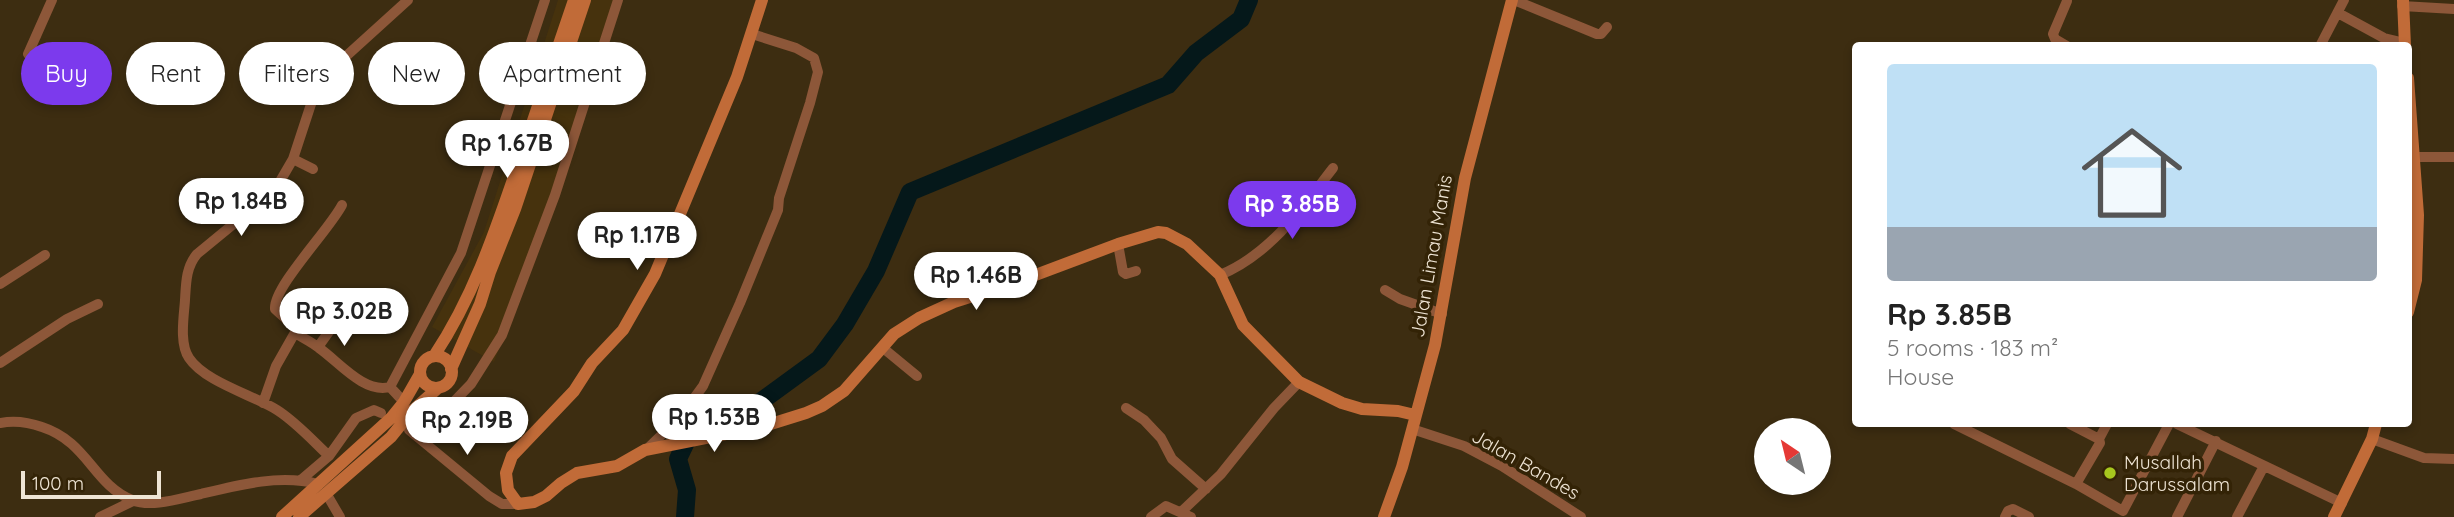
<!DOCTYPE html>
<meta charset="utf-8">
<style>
body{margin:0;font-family:Quicksand,sans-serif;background:#f6f6f6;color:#222;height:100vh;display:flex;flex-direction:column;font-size:26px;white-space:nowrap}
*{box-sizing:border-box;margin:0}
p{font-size:23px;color:#767676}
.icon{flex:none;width:38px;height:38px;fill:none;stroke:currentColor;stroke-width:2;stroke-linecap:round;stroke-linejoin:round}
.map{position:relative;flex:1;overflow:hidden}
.panel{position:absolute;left:1852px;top:42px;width:560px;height:385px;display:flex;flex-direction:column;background:#fff;border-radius:7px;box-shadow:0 4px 10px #0003}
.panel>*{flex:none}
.banner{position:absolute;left:21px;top:42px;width:665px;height:63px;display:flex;gap:14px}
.needle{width:46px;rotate:325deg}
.tools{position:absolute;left:1754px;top:418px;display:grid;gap:14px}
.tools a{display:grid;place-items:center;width:77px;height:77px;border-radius:50%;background:#fff;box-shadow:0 4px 10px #0003;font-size:35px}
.scale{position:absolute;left:21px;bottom:18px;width:140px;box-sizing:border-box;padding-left:7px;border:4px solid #efe5d5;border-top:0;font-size:19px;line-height:24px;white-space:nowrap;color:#efe5d5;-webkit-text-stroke:5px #332306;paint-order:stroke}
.price{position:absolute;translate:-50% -60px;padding:0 16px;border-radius:24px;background:#fff;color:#222;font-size:23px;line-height:46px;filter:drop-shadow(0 2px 4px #0008)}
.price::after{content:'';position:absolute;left:50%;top:42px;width:21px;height:16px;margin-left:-10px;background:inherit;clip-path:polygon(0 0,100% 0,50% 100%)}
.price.current{background:#7c3aed;color:#fff}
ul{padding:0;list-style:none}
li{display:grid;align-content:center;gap:14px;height:371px;padding:0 35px}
li span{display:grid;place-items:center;height:217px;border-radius:7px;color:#555}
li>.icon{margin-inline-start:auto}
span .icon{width:126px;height:126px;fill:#fffc;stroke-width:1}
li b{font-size:30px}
.chip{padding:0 24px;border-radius:32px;background:#fff;box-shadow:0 4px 10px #0003;font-size:24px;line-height:63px}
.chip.current{background:#7c3aed;color:#fff}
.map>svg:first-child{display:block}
</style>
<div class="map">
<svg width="2454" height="517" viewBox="0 0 2454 517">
<rect width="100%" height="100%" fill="#3d2d11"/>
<path fill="#46320d" d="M558 0H620L537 250 494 362 432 327 484 232Z"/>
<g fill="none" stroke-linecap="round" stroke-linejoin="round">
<path stroke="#05181a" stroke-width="18" d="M685 517 687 490 678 459 688 438 705 420 749 410 819 359 845 324 876 271 910 192 1168 85 1196 53 1241 19 1249 0"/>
<path stroke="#8d5739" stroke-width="10" d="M1514 0 1597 34H1601L1607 27
M2067 1 2053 34 2055 39 2067 46
M2402 6 2454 9
M2338 13 2384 38 2405 43
M2320 46 2344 0
M28 54 52 0
M2409 155 2415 157H2454
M293 159 313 169
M1276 199 1294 217
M1118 244 1123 272 1126 274 1136 271
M1220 275C1269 255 1302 209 1333 168
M0 284 45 255
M1385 290 1400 299 1442 314
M295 333C303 338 312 342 319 348 338 361 364 394 390 387
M318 347 348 305
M883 348 917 376
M0 363 67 319 98 304
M404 402 390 387 461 253 545 0
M263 403 276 366 297 329 275 309C273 287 330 229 342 205
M1126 408 1144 420 1161 438 1172 459 1206 489
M412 411 425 415 442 414 471 384 502 335 555 195 618 0
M0 423C15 420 28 422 42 427 88 442 93 484 132 500 152 508 181 498 201 494 238 485 280 474 318 484
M1954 424 2076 484 2123 511 2169 424
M2070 424 2099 439 2100 443 2076 484
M2177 424 2342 503
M1412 429 1464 446 1502 466 1581 517
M409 430 489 496 502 504H518
M2099 439 2107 424
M2372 439 2424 458 2454 459
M646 450 681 416 703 386 740 303 778 210 779 198 810 103 818 72 814 58 796 48 752 34
M329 456C313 441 296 422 277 410 253 395 205 382 189 358 179 343 184 316 185 300 186 283 186 267 197 254L275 190 293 159 315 92 322 78 408 0
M302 479 329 456 356 418 374 410 381 413
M326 493 340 517
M1181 512 1221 474 1274 408 1299 382
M100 517 133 501
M1151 517 1166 506 1191 517
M2005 517 2008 511 2013 509 2029 517
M2177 517 2216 441
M2237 517 2264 466"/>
<path stroke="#c16b38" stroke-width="12" d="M762 0 737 77 655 274 623 330 592 363 574 391 512 456 506 473 508 490 518 504 534 502 546 496 561 483 577 473 617 466 645 450 761 427 806 413 822 406 844 391 894 334 919 318 954 302 1017 282 1118 244 1158 232 1166 233 1187 244 1220 275 1243 325 1299 382 1342 403 1362 409 1398 411 1415 415
M2403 0 2405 46
M2408 78 2418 215 2416 280 2408 312
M434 356C474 296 496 229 519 162 537 108 556 54 574 0
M420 372a16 16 0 1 1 32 0a16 16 0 1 1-32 0Z
M451 369 480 304 490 272 515 209 585 0
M282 517 391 418 404 402 420 374
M299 517 391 437 412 411 438 388
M1384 517 1402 467 1435 345 1465 178 1512 0
M2334 517 2372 439 2376 424"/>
</g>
<circle fill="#a7c71e" stroke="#332306" stroke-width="2.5" cx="2110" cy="473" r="7"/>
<g text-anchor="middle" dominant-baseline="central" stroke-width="7" stroke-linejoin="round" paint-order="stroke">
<g font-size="19" fill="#efe5d5" stroke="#332306">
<text transform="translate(1431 256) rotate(-80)">Jalan Limau Manis</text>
<text transform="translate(1526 464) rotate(30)">Jalan Bandes</text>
</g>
<g font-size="19" fill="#efe5d5" stroke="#332306" text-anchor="start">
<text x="2124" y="462">Musallah<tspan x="2124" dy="22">Darussalam</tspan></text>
</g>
</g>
</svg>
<div class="tools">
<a><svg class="needle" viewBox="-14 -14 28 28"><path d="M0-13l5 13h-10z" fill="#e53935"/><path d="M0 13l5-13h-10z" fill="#767676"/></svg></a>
</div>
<div class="scale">100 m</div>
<b class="price" style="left:507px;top:180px">Rp 1.67B</b>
<b class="price" style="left:241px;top:238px">Rp 1.84B</b>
<b class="price current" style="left:1292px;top:241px">Rp 3.85B</b>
<b class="price" style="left:637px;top:272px">Rp 1.17B</b>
<b class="price" style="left:976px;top:312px">Rp 1.46B</b>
<b class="price" style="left:344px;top:348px">Rp 3.02B</b>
<b class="price" style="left:714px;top:454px">Rp 1.53B</b>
<b class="price" style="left:467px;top:457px">Rp 2.19B</b>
<div class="banner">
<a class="chip current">Buy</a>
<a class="chip">Rent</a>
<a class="chip">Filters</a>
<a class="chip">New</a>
<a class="chip">Apartment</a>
</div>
<section class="panel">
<ul>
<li><span style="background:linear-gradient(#bfe0f5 75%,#9aa5b1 0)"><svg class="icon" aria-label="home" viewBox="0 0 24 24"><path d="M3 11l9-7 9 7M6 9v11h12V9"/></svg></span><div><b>Rp 3.85B</b><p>5 rooms · 183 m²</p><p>House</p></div></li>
</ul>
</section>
</div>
